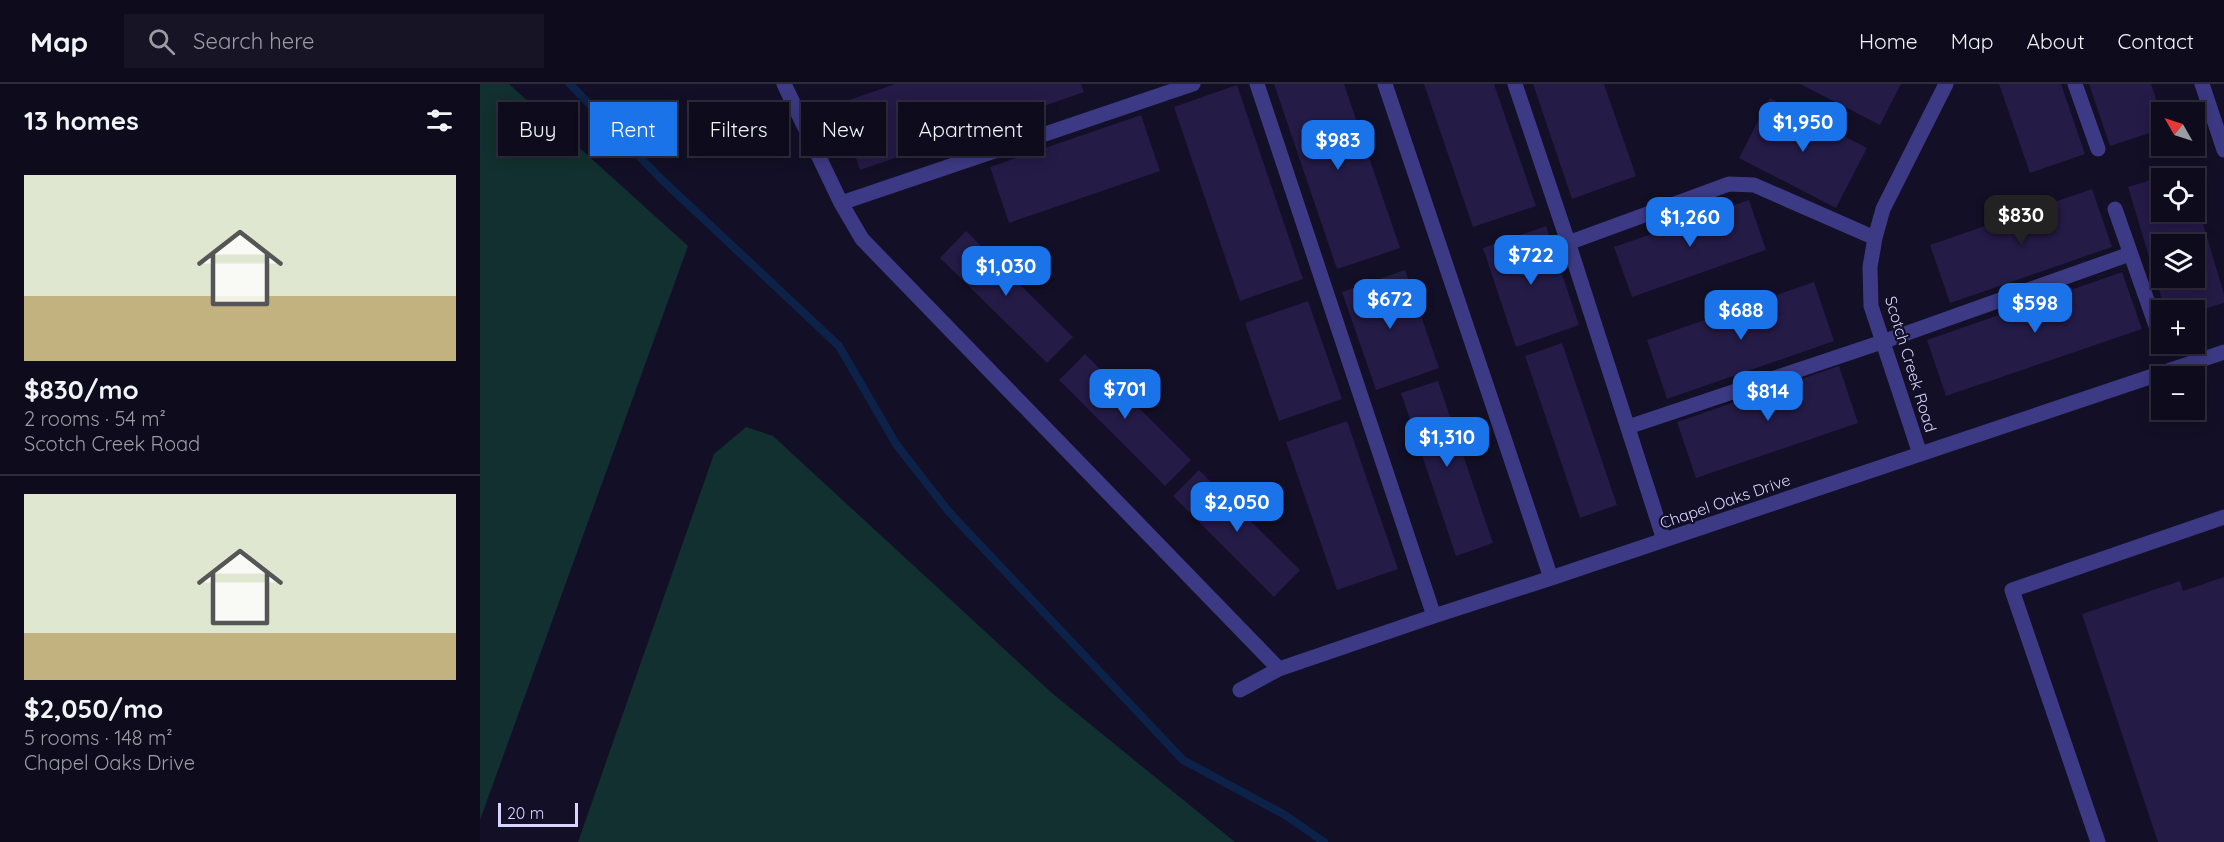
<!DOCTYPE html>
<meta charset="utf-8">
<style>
body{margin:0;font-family:Quicksand,sans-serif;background:#171425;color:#f1f3f6;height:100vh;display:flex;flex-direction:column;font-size:22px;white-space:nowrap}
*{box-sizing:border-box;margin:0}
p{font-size:20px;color:#9b9ba3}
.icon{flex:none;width:33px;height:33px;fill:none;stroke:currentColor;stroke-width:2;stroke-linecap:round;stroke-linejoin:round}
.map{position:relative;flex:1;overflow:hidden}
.details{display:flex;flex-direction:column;background:#0e0b1c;width:480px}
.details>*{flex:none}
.top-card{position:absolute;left:18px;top:18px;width:570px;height:54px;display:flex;gap:12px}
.needle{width:39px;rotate:309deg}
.fabs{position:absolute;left:1671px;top:18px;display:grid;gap:12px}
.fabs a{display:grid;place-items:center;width:54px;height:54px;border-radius:0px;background:#0e0b1c;box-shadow:0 3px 15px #0003,0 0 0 2px #2e2b3b;font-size:30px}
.scale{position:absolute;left:18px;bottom:15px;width:80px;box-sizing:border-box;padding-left:6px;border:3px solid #d9d4ff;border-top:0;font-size:16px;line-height:21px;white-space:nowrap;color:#d9d4ff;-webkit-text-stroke:4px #130f26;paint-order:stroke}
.price{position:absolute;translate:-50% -51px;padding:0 14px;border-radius:12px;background:#1a73e8;color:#fff;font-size:20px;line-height:39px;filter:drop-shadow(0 2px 3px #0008)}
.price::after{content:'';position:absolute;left:50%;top:36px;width:18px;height:14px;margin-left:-9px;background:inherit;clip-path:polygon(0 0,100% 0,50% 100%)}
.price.current{background:#222;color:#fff}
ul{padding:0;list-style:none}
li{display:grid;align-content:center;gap:12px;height:318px;padding:0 24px}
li+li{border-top:2px solid #2e2b3b}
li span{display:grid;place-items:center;height:186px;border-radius:0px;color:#555}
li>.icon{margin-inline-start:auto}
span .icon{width:108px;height:108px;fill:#fffc;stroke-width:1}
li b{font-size:26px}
h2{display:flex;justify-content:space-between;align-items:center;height:72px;padding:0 24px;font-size:26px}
.pill{padding:0 21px;border-radius:0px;background:#0e0b1c;box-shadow:0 3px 15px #0003,0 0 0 2px #2e2b3b;font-size:21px;line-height:54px}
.pill.current{background:#1a73e8;color:#fff}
header{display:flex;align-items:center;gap:36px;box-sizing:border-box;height:84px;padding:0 30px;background:#0e0b1c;border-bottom:2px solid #2e2b3b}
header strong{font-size:28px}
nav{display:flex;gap:33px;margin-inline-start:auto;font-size:21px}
.search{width:420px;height:54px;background:#171425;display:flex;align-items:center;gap:15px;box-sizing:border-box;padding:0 21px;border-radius:0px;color:#9b9ba3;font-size:22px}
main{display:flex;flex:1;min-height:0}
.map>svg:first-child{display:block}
</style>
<header>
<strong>Map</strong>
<div class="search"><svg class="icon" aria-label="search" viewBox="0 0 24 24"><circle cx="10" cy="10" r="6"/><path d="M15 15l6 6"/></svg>Search here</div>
<nav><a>Home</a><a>Map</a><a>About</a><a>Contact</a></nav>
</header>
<main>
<section class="details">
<h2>13 homes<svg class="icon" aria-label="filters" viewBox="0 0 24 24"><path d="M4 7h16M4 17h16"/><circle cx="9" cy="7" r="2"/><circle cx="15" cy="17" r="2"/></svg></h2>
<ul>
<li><span style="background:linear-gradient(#dfe7d0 65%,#c2b280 0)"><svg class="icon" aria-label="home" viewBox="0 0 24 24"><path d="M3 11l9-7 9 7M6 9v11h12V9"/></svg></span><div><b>$830/mo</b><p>2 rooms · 54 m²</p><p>Scotch Creek Road</p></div></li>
<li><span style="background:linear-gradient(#dfe7d0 75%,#c2b280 0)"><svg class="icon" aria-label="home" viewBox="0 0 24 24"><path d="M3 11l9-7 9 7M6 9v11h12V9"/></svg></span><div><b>$2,050/mo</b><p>5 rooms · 148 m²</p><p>Chapel Oaks Drive</p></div></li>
</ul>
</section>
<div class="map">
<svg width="1744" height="758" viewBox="0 0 1744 758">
<rect width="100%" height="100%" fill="#130f26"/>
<path fill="#12302f" d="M0 0H29L208 162 0 736Z
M266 343 293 352 573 610 755 758H98L234 370Z"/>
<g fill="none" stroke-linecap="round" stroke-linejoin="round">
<path stroke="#0c2248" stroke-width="8" d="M90 0 180 94 359 262 416 360 469 428 703 676 805 731 844 758"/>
</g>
<path fill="#241b47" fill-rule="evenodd" d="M415 0H601L604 8 380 86 358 20Z
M794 0H864L920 164 857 185Z
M944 0H1014L1056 122 993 143Z
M1053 0H1124L1156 92 1092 115Z
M1320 0H1421L1400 41Z
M1519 0H1581L1605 70 1550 89Z
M1609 0H1671L1682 33V45L1630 62Z
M757 1 823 195 760 217 694 23Z
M1290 14 1387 64 1356 124 1259 74Z
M661 31 680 87 529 139 510 83Z
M1707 85 1710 94H1682V128H1714L1715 113 1744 210V219L1714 228V226H1685L1648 103ZM1682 160H1714V194H1682Z
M1612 105 1632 163 1470 219 1450 161Z
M1269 116 1286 166 1152 213 1134 163Z
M1066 142 1099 241 1036 263 1003 164Z
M486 147 593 253 567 279 460 174Z
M925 186 959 284 896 306 862 208Z
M1642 188 1662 245 1466 312 1447 256Z
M1334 198 1354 257 1187 315 1167 256Z
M828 217 862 315 799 337 765 239Z
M1082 259 1137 421 1100 434 1045 272Z
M605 270 711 376 685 402 579 296Z
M1359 282 1378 339 1216 394 1197 338Z
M958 297 1013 459 976 472 921 309Z
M867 337 918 485 857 506 806 358Z
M719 386 820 486 794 513 693 412Z
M1744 493V758H1678L1602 530 1700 497 1703 507Z"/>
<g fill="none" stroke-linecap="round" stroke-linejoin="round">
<path stroke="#3d3a85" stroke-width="15" d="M304 0 361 119 382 155 799 585
M777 0 954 532
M905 0 1071 494
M1035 0 1090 164 1184 456
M1595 0 1618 65
M1722 0 1744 66
M361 119 713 0
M1635 125 1682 259
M1088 159 1249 100 1274 101 1395 154
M1148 343 1402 258 1650 170
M1440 370 1391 222 1390 183 1395 154 1403 125 1466 0
M760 606 799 585 954 532 1071 494 1744 268
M1618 758 1532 506 1744 433"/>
</g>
<g text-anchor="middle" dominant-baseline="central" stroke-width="4.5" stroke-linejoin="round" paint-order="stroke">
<g font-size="16" fill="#d9d4ff" stroke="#130f26">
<text transform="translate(1431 280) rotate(73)">Scotch Creek Road</text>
<text transform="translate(1245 417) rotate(-19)">Chapel Oaks Drive</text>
</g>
</g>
</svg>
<div class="fabs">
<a><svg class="needle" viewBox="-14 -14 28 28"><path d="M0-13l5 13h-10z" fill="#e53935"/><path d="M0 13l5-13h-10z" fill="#9b9ba3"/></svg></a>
<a><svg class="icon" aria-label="locate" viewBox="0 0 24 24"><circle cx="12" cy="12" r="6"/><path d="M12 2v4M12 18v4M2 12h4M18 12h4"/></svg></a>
<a><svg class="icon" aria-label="layers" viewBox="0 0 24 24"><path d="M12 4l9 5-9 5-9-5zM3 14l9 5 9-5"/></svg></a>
<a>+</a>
<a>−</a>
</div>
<div class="scale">20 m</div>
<b class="price" style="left:1323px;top:69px">$1,950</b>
<b class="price" style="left:858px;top:87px">$983</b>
<b class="price current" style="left:1541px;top:162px">$830</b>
<b class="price" style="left:1210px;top:164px">$1,260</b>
<b class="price" style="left:1051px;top:202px">$722</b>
<b class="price" style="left:526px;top:213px">$1,030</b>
<b class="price" style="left:910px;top:246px">$672</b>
<b class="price" style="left:1555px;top:250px">$598</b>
<b class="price" style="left:1261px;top:257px">$688</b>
<b class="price" style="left:645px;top:336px">$701</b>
<b class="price" style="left:1288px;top:338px">$814</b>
<b class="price" style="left:967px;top:384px">$1,310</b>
<b class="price" style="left:757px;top:449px">$2,050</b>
<div class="top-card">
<a class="pill">Buy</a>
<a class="pill current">Rent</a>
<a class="pill">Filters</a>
<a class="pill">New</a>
<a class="pill">Apartment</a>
</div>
</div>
</main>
